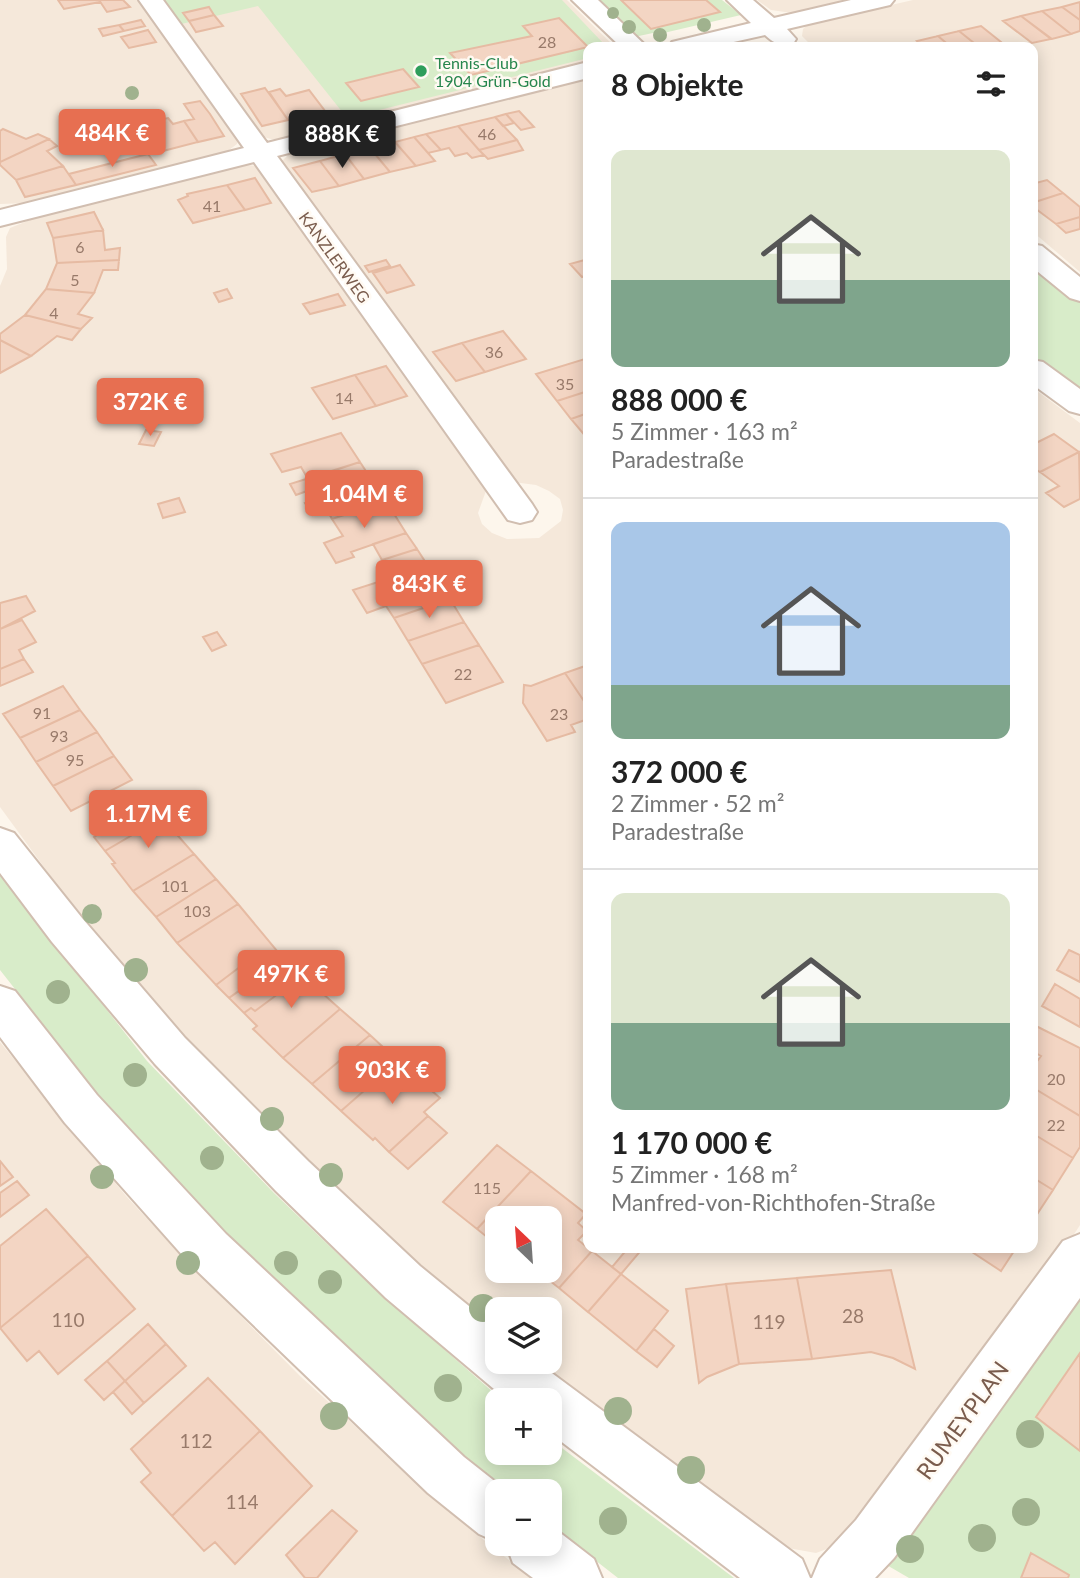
<!DOCTYPE html>
<html lang="de">
<meta charset="utf-8">
<style>
body{margin:0;font-family:Lato,sans-serif;background:#f2f2f2;color:#222;height:100vh;display:flex;flex-direction:column;font-size:26px;white-space:nowrap}
*{box-sizing:border-box;margin:0}
p{font-size:23px;color:#767676}
.icon{flex:none;width:38px;height:38px;fill:none;stroke:currentColor;stroke-width:2;stroke-linecap:round;stroke-linejoin:round}
.map{position:relative;flex:1;overflow:hidden}
.details{position:absolute;left:583px;top:42px;width:455px;height:1211px;display:flex;flex-direction:column;background:#fff;border-radius:14px;box-shadow:0 4px 18px #0003}
.details>*{flex:none}
.needle{width:46px;rotate:335deg}
.buttons{position:absolute;left:485px;top:1206px;display:grid;gap:14px}
.buttons a{display:grid;place-items:center;width:77px;height:77px;border-radius:14px;background:#fff;box-shadow:0 4px 18px #0003;font-size:35px}
.price{position:absolute;translate:-50% -60px;padding:0 16px;border-radius:7px;background:#e76f51;color:#fff;font-size:23px;line-height:46px;filter:drop-shadow(0 2px 4px #0008)}
.price::after{content:'';position:absolute;left:50%;top:42px;width:21px;height:16px;margin-left:-10px;background:inherit;clip-path:polygon(0 0,100% 0,50% 100%)}
.price.selected{background:#222;color:#fff}
ul{padding:0;list-style:none}
li{display:grid;align-content:center;gap:14px;height:371px;padding:0 28px}
li+li{border-top:2px solid #e0e0e0}
li span{display:grid;place-items:center;height:217px;border-radius:14px;color:#555}
li>.icon{margin-inline-start:auto}
span .icon{width:126px;height:126px;fill:#fffc;stroke-width:1}
li b{font-size:30px}
h2{display:flex;justify-content:space-between;align-items:center;height:84px;padding:0 28px;font-size:30px}
.map>svg:first-child{display:block}
</style>
<div class="map">
<svg width="1080" height="1578" viewBox="0 0 1080 1578">
<rect width="100%" height="100%" fill="#fdf6ec"/>
<path fill="#f5e8da" fill-rule="evenodd" d="M0 0H142L238 140 237 144 225 153 30 203 0 204Z
M159 0H567L615 47H588V64L285 139H271L260 136Z
M757 0H854L792 13 771 10Z
M913 0H1080V272L1033 232 1032 47H813L802 36 803 29 808 24Z
M588 77V1248H1032L1033 388 1080 423V1225L1026 1309 840 1544 816 1553 788 1548 774 1542 535 1362H550V1309H497V1331L369 1221 239 1096 186 1038 60 889 0 807V286L7 269 6 237 10 228 35 218 231 168 245 165 258 166 487 488 478 513 482 524 492 533 507 539 539 538 561 521 563 510 560 499 549 491 536 485 513 482 281 162 290 153ZM497 1218H550V1270H497Z
M0 1042 126 1196 191 1266 300 1376 453 1515 531 1578H0Z"/>
<path fill="#d8ecc9" d="M159 0H562L604 44 602 47H588V58L347 118 258 6 177 25Z
M596 0H722L741 15 655 35 653 33 634 37Z
M1033 260 1080 301V393L1033 359Z
M0 874 147 1061 274 1193 364 1279 502 1400H497V1452H550V1439L734 1578H618L550 1525V1491H506L420 1418 319 1326 227 1234 100 1097 0 970Z
M1080 1294V1578H909L885 1564Z"/>
<path fill="#f3d5c3" stroke="#e6bba3" stroke-width="2" d="M58 0H99L100 2 64 9Z
M99 0H123L130 7 107 12Z
M621 0H706L720 12 651 29Z
M1080 2V20L1062 7Z
M209 7 214 15 189 21 183 13Z
M1062 7 1080 20V31L1071 34 1042 11Z
M1042 11 1071 34 1052 39 1021 16Z
M214 15 223 26 196 32 189 21Z
M1021 16 1051 39 1032 43 1003 21Z
M559 18 588 47 471 75 450 53 532 36 523 26Z
M141 20 145 26 124 31 119 25Z
M119 25 124 31 103 36 99 29Z
M981 26 1001 42 1006 47H979L959 31Z
M148 30 156 42 129 48 121 37Z
M959 31 979 47H951L938 36Z
M938 36 951 47H924L917 41Z
M403 69 419 87 361 101 346 83Z
M265 88 273 99 288 120 262 126 241 94Z
M280 89 286 96 309 90 325 111 288 120 269 92Z
M200 101 210 114 224 136 198 142 184 121 194 119 184 104Z
M519 111 534 127 521 130 506 114Z
M506 114 514 123 503 126 495 117Z
M495 117 517 140 479 150 458 126Z
M168 118 173 124 184 121 198 142 159 152 145 131 157 128 153 121Z
M458 126 479 150 484 155 472 158 467 153 455 156 449 148 441 150 426 134Z
M3 129 26 139 38 134 49 139 0 162V131Z
M426 134 441 150 428 153 414 137Z
M414 137 435 161 416 166 395 142Z
M49 139 57 146 47 151 63 166 16 180 0 165V162Z
M517 140 523 150 488 159 479 150Z
M395 142 416 166 390 172 370 148Z
M370 148 390 172 364 179 345 154Z
M148 154 156 165 76 185 69 174Z
M345 154 364 179 339 186 320 161Z
M320 161 339 186 312 192 293 168Z
M63 166 76 185 25 197 16 180Z
M255 178 271 203 245 210 227 185Z
M1032 180 1036 183 1047 180 1063 193 1032 203Z
M227 185 245 210 193 223 178 200 188 196 187 194Z
M1063 193 1080 207V217L1056 224 1032 206V203Z
M94 212 103 230 53 238 47 223Z
M1080 217V229L1066 233 1056 224Z
M103 230 105 250 120 248 119 260 57 263 53 238Z
M588 259V275L582 277 570 264Z
M119 260 118 270H103L94 293 46 289 57 263Z
M386 260 390 266 369 272 365 266Z
M400 265 414 285 387 293 373 273Z
M46 289 94 293 78 314 92 318 81 329 25 315Z
M227 289 232 298 219 302 214 293Z
M338 294 345 305 310 314 303 304Z
M25 315 81 329 72 340 57 336 31 356 0 340V334Z
M503 331 526 359 485 372 462 343Z
M0 340 31 356 0 373Z
M462 343 485 372 456 381 433 352Z
M588 358V391L557 401 536 374Z
M386 366 407 396 376 406 355 375Z
M355 375 376 406 333 419 312 388Z
M588 391V413L571 419 557 401Z
M588 413V437L587 438 571 419Z
M146 430 161 432 154 446 139 444Z
M341 433 360 462 308 479 301 467 282 472 271 454Z
M1054 434 1079 452 1040 472 1032 467V440L1036 443Z
M1079 452 1080 499 1064 507 1046 493 1059 486 1040 472Z
M360 462 373 482 313 500 307 491 296 495 290 484Z
M373 482 386 501 332 519 327 510 313 515 305 503Z
M179 498 185 512 163 518 158 504Z
M386 501 406 533 351 552 354 557 336 563 324 543 343 536 332 519Z
M406 533 417 549 382 560 373 544Z
M417 549 428 566 393 577 382 560Z
M428 566 450 599 394 618 386 606 367 613 353 590Z
M26 596 35 611 0 629V603Z
M450 599 464 622 408 641 394 618Z
M22 620 36 642 19 650 24 659 0 669V629Z
M464 622 479 645 422 664 408 641Z
M217 632 226 645 212 651 203 637Z
M479 645 503 682 446 703 422 664Z
M24 659 33 672 0 686V669Z
M588 665V707L565 673Z
M565 673 588 707V719L571 725 575 732 547 741 523 703 524 685 531 686Z
M63 686 80 710 20 738 3 714Z
M80 710 97 732 36 762 20 738Z
M97 732 114 756 53 786 36 762Z
M114 756 132 780 71 811 53 786Z
M151 805 194 854 133 891 112 864 115 863 105 851 139 831 127 818Z
M127 818 139 831 105 851 94 837Z
M194 854 216 879 156 917 133 891Z
M216 879 238 904 177 943 156 917Z
M238 904 283 958 259 977 245 963 216 985 177 943Z
M1069 950 1080 955V982L1057 970Z
M283 958 340 1009 283 1058 253 1029 257 1026 244 1013 251 1008 255 1011 282 991 264 973Z
M245 963 259 977 229 998 216 985Z
M264 973 282 991 255 1011 251 1008 244 1013 229 998Z
M1055 984 1080 999V1027L1042 1006Z
M340 1009 370 1035 312 1084 283 1058Z
M1034 1025 1080 1048V1116L1032 1087V1068L1041 1056 1032 1051Z
M370 1035 398 1061 341 1111 312 1084Z
M398 1061 440 1098 424 1112 428 1116 389 1152 375 1138 373 1140 341 1111Z
M1032 1087 1080 1116V1147L1073 1158 1032 1133Z
M428 1116 447 1133 408 1169 389 1152Z
M1032 1133 1073 1158 1053 1190 1032 1177Z
M497 1145 531 1171 477 1229 443 1202Z
M0 1161 13 1177 0 1186Z
M531 1171 586 1214 578 1223 587 1231 578 1240 592 1251 559 1288 536 1270H550V1218H497V1245L477 1229Z
M1032 1177 1053 1190 1032 1222Z
M17 1181 29 1195 0 1217V1193Z
M46 1209 88 1256 0 1328V1246Z
M628 1248H643L621 1274 612 1267Z
M966 1248H1016L1001 1271Z
M592 1251 621 1274 588 1312 559 1288Z
M88 1256 135 1309 58 1374 39 1351 27 1361 0 1328Z
M891 1270 915 1369 893 1358 871 1352 812 1359 797 1278Z
M621 1274 668 1311 636 1351 588 1312Z
M797 1278 812 1359 739 1364 726 1284Z
M726 1284 739 1364 707 1377 699 1383 686 1289Z
M148 1324 166 1344 125 1381 107 1361Z
M654 1329 674 1346 657 1367 636 1351Z
M166 1344 186 1366 144 1403 125 1381Z
M1080 1353V1451L1036 1417Z
M107 1361 125 1381 104 1400 85 1380Z
M208 1378 260 1431 172 1516 141 1482 151 1473 131 1449Z
M125 1381 144 1403 132 1414 113 1392Z
M260 1431 312 1486 235 1564 215 1542 204 1551 172 1516Z
M332 1510 357 1531 317 1578H305L286 1555Z
M1031 1553 1069 1575 1068 1578H1021Z"/>
<g fill="none" stroke-linecap="round" stroke-linejoin="round">
<g stroke="#d1beb0" stroke-width="4">
<path id="minor" d="M139 0H163L267 143 588 62V78L277 156 532 504 537 512 532 520 520 523 508 520 254 162 0 226V210L244 148Z
M572 0H598L647 47H621Z
M727 0H753L774 18 851 0H894L890 5 787 29 796 39 793 44C780 47 774 43 765 35L711 47H669L672 42 751 23Z
M1032 244 1042 246 1080 277V301L1070 298 1032 267Z
M1032 360 1043 362 1080 389V414L1069 411 1032 384Z
M0 828 14 833 82 918 185 1038 308 1161 420 1266 497 1329V1362H537L802 1559 810 1578H740L550 1433V1400H507L386 1298 276 1191 155 1064 52 942 0 873Z
M0 986 15 991 97 1095 226 1234 464 1457 507 1491H497V1542L479 1534 428 1493 192 1266 65 1123 0 1037Z
M1080 1234V1298L894 1558 875 1578H812L820 1559 856 1520 1063 1241Z
M550 1525 594 1559 602 1578H533L513 1563 506 1544H550Z"/>
</g>
<use href="#minor" fill="#fff" fill-rule="evenodd"/>
</g>
<g fill="#a0b28e">
<circle cx="613" cy="13" r="6"/>
<circle cx="704" cy="25" r="7"/>
<circle cx="629" cy="27" r="7"/>
<circle cx="660" cy="35" r="7"/>
<circle cx="132" cy="93" r="7"/>
<circle cx="92" cy="914" r="10"/>
<circle cx="136" cy="970" r="12"/>
<circle cx="58" cy="992" r="12"/>
<circle cx="135" cy="1075" r="12"/>
<circle cx="272" cy="1119" r="12"/>
<circle cx="212" cy="1158" r="12"/>
<circle cx="331" cy="1175" r="12"/>
<circle cx="102" cy="1177" r="12"/>
<circle cx="188" cy="1263" r="12"/>
<circle cx="286" cy="1263" r="12"/>
<circle cx="330" cy="1282" r="12"/>
<circle cx="483" cy="1308" r="14"/>
<circle cx="448" cy="1388" r="14"/>
<circle cx="618" cy="1411" r="14"/>
<circle cx="334" cy="1416" r="14"/>
<circle cx="1030" cy="1434" r="14"/>
<circle cx="691" cy="1470" r="14"/>
<circle cx="1026" cy="1512" r="14"/>
<circle cx="613" cy="1521" r="14"/>
<circle cx="982" cy="1538" r="14"/>
<circle cx="910" cy="1549" r="14"/>
</g>
<circle fill="#2e9e5b" stroke="#fffaf3" stroke-width="2.5" cx="421" cy="71" r="7"/>
<g text-anchor="middle" dominant-baseline="central" stroke-width="5" stroke-linejoin="round" paint-order="stroke">
<g font-size="16" fill="#987a6a">
<text x="547" y="41">28</text>
<text x="487" y="133">46</text>
<text x="212" y="205">41</text>
<text x="80" y="246">6</text>
<text x="75" y="279">5</text>
<text x="54" y="312">4</text>
<text x="494" y="351">36</text>
<text x="565" y="383">35</text>
<text x="344" y="397">14</text>
<text x="463" y="673">22</text>
<text x="42" y="712">91</text>
<text x="559" y="713">23</text>
<text x="59" y="735">93</text>
<text x="75" y="759">95</text>
<text x="175" y="885">101</text>
<text x="197" y="910">103</text>
<text x="1056" y="1078">20</text>
<text x="1056" y="1124">22</text>
<text x="487" y="1187">115</text>
</g>
<g font-size="16" fill="#27864d" stroke="#fffaf3" text-anchor="start">
<text x="435" y="62">Tennis-Club<tspan x="435" dy="18">1904 Grün-Gold</tspan></text>
</g>
<g font-size="16" fill="#7a5c4d" stroke="#fffaf3">
<text transform="translate(335 257) rotate(54)">KANZLERWEG</text>
</g>
<g font-size="19" fill="#987a6a">
<text x="853" y="1315">28</text>
<text x="68" y="1319">110</text>
<text x="769" y="1321">119</text>
<text x="196" y="1440">112</text>
<text x="242" y="1501">114</text>
</g>
<g font-size="23" fill="#7a5c4d" stroke="#fffaf3">
<text transform="translate(962 1420) rotate(-54)">RUMEYPLAN</text>
</g>
</g>
</svg>
<div class="buttons">
<a><svg class="needle" viewBox="-14 -14 28 28"><path d="M0-13l5 13h-10z" fill="#e53935"/><path d="M0 13l5-13h-10z" fill="#767676"/></svg></a>
<a><svg class="icon" aria-label="layers" viewBox="0 0 24 24"><path d="M12 4l9 5-9 5-9-5zM3 14l9 5 9-5"/></svg></a>
<a>+</a>
<a>−</a>
</div>
<b class="price" style="left:112px;top:169px">484K €</b>
<b class="price selected" style="left:342px;top:170px">888K €</b>
<b class="price" style="left:150px;top:438px">372K €</b>
<b class="price" style="left:364px;top:530px">1.04M €</b>
<b class="price" style="left:429px;top:620px">843K €</b>
<b class="price" style="left:148px;top:850px">1.17M €</b>
<b class="price" style="left:291px;top:1010px">497K €</b>
<b class="price" style="left:392px;top:1106px">903K €</b>
<section class="details">
<h2>8 Objekte<svg class="icon" aria-label="filters" viewBox="0 0 24 24"><path d="M4 7h16M4 17h16"/><circle cx="9" cy="7" r="2"/><circle cx="15" cy="17" r="2"/></svg></h2>
<ul>
<li><span style="background:linear-gradient(#dfe7d0 60%,#7fa58c 0)"><svg class="icon" aria-label="home" viewBox="0 0 24 24"><path d="M3 11l9-7 9 7M6 9v11h12V9"/></svg></span><div><b>888 000 €</b><p>5 Zimmer · 163 m²</p><p>Paradestraße</p></div></li>
<li><span style="background:linear-gradient(#a9c7e8 75%,#7fa58c 0)"><svg class="icon" aria-label="home" viewBox="0 0 24 24"><path d="M3 11l9-7 9 7M6 9v11h12V9"/></svg></span><div><b>372 000 €</b><p>2 Zimmer · 52 m²</p><p>Paradestraße</p></div></li>
<li><span style="background:linear-gradient(#dfe7d0 60%,#7fa58c 0)"><svg class="icon" aria-label="home" viewBox="0 0 24 24"><path d="M3 11l9-7 9 7M6 9v11h12V9"/></svg></span><div><b>1 170 000 €</b><p>5 Zimmer · 168 m²</p><p>Manfred-von-Richthofen-Straße</p></div></li>
</ul>
</section>
</div>
